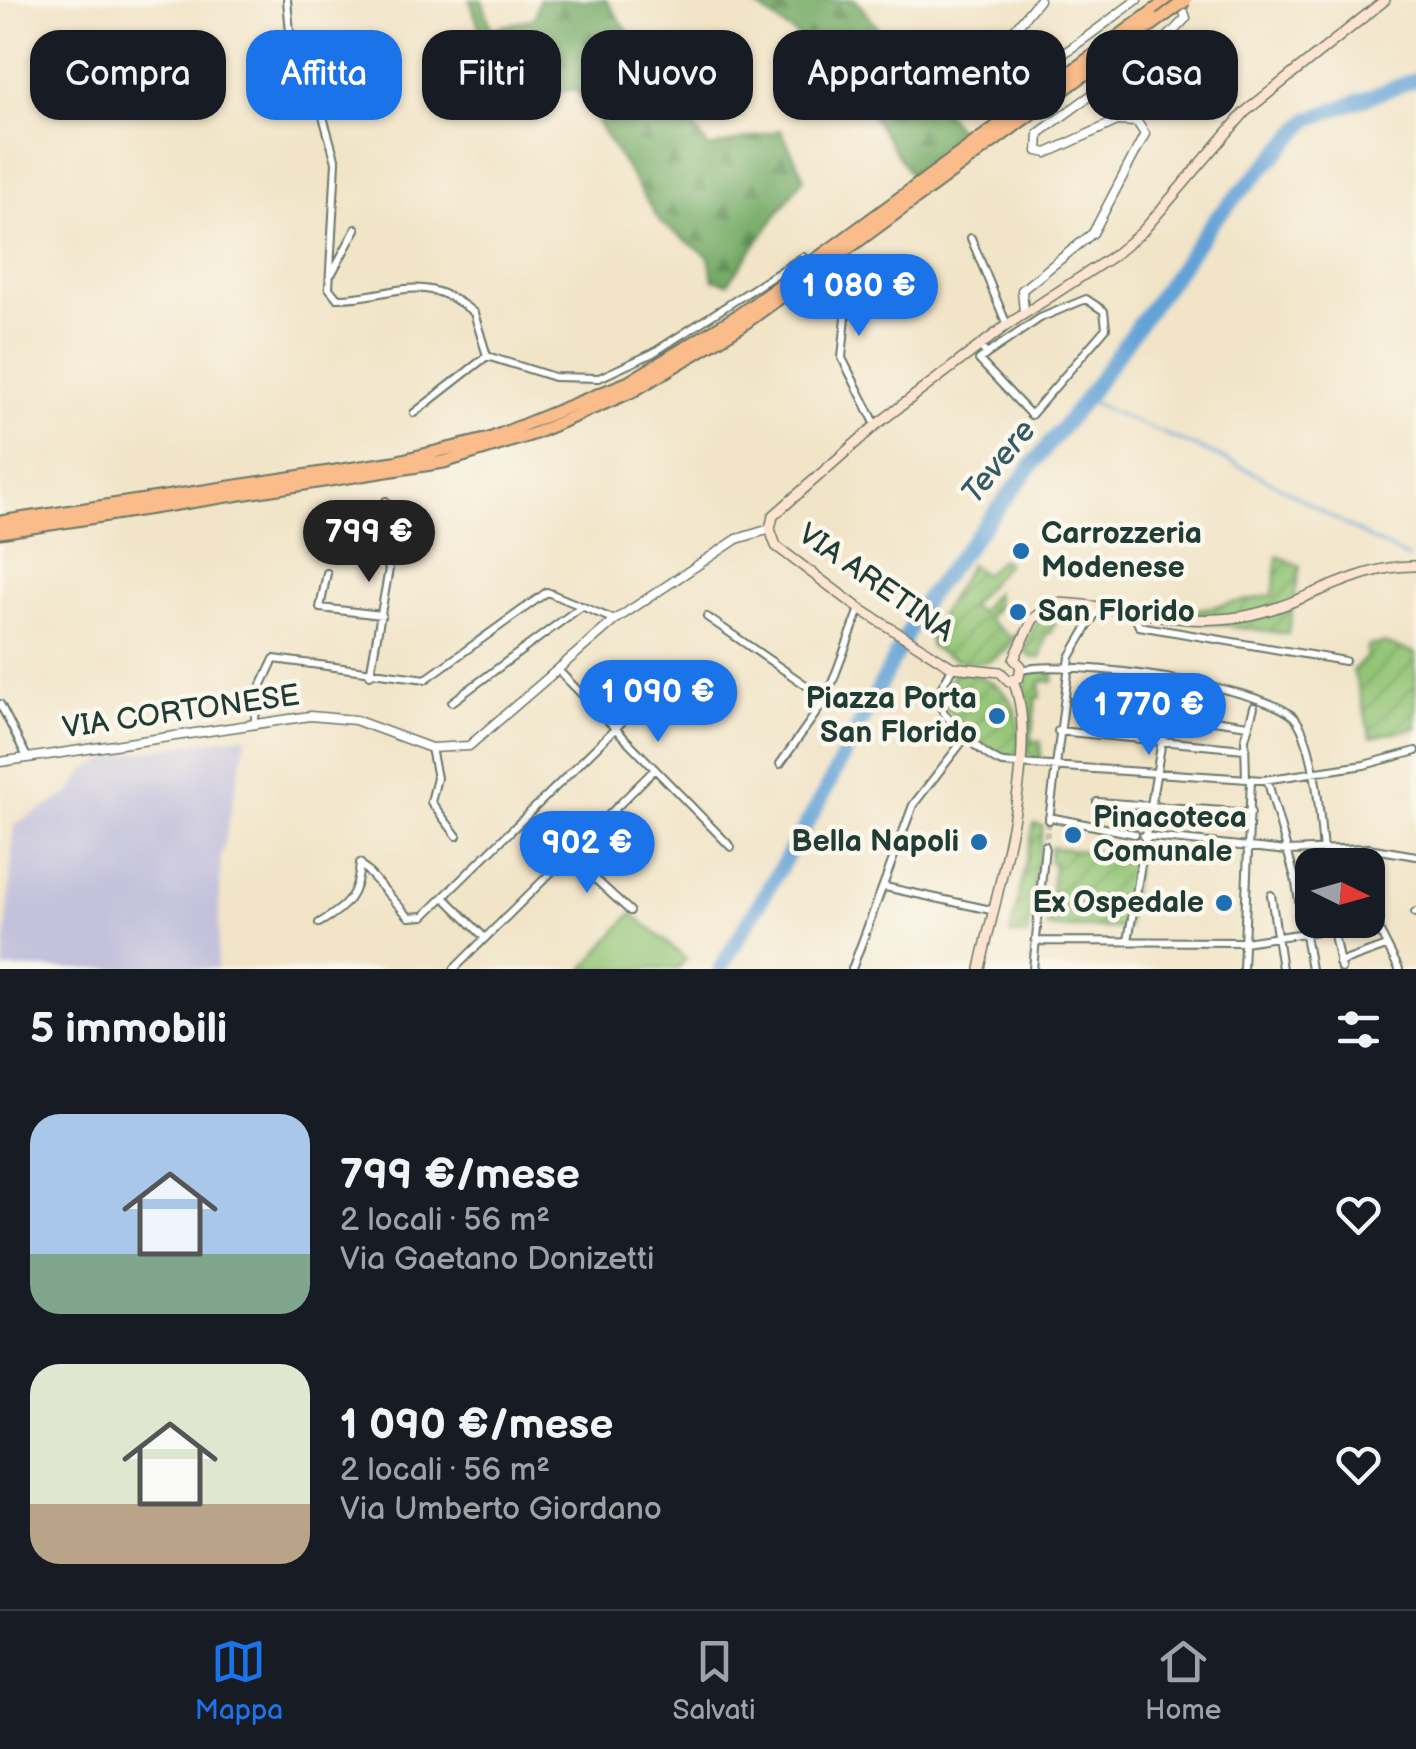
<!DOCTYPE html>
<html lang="it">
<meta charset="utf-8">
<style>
body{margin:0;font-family:"Balsamiq Sans",sans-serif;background:#242831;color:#f1f3f6;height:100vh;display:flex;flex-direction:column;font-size:38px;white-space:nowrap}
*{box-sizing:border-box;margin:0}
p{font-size:32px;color:#9ea1a6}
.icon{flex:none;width:55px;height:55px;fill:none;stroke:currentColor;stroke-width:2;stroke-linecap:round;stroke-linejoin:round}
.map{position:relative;height:969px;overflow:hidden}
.drawer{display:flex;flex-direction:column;background:#171b24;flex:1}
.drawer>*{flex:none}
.top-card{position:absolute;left:30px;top:30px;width:1358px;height:90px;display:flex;gap:20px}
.needle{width:65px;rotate:95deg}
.controls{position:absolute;left:1295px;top:848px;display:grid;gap:20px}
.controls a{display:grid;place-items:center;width:90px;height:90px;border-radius:20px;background:#171b24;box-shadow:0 2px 8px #0004;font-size:50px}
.price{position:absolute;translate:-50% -85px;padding:0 22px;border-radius:35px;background:#1a73e8;color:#fff;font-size:32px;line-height:65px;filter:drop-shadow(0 2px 5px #0008)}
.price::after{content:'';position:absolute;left:50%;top:60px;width:30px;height:22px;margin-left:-15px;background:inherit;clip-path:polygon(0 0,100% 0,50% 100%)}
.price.active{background:#222;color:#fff}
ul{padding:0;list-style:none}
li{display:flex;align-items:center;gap:30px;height:250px;padding:0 30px}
li span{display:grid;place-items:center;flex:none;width:280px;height:200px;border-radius:30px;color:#555}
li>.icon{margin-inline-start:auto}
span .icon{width:120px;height:120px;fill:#fffc;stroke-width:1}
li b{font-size:42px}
h2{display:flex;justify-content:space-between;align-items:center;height:120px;padding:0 30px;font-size:42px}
.pill{padding:0 35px;border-radius:30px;background:#171b24;box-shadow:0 2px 8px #0004;font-size:35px;line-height:90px}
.pill.active{background:#1a73e8;color:#fff}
.tab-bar{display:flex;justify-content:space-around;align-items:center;height:140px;border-top:2px solid #363941;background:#171b24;font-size:28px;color:#9ea1a6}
.tab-bar a{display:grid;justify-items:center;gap:5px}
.tab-bar .active{color:#1a73e8}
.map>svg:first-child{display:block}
</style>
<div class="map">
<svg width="1416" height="969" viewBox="0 0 1416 969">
<defs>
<pattern id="forest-firs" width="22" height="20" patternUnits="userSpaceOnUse" patternTransform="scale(2.5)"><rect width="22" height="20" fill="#75aa66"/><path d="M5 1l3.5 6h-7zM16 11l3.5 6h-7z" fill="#5f8c55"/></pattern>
<pattern id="garden-furrows" width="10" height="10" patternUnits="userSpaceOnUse" patternTransform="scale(2.5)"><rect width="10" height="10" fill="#92c474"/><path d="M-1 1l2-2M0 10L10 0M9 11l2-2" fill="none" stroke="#77a060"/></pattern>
</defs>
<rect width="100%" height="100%" fill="#fbf7ec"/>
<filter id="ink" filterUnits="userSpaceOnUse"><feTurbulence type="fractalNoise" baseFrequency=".01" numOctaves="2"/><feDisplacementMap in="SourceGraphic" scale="20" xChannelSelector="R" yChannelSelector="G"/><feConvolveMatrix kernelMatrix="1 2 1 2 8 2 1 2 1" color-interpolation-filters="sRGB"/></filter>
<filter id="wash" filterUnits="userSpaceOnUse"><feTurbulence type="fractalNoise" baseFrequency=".0048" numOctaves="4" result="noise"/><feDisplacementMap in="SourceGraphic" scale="40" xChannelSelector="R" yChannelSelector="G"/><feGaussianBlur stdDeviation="2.25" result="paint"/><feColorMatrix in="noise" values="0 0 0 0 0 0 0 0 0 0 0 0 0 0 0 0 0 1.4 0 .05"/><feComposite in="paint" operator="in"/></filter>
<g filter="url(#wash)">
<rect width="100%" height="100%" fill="#f1e4c7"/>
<path fill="#c3c1db" d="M247 735 221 858 217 969H4L14 825 70 793 86 770 118 755Z"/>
<path fill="url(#forest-firs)" stroke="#4a744d" stroke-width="2.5" d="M470 0H482L492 29 534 18 539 0H606L709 148 781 130 804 177 728 283 713 279 709 257 661 223 576 89 503 101Z
M748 0H856L960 131 910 174 839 66Z"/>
<path fill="url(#garden-furrows)" stroke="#588054" stroke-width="2.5" d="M1278 556 1300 566 1288 634 1147 614 1148 604 1195 610 1273 595Z
M1001 559 1007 563 970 606 979 612 995 592 997 606 987 619 1011 638 1021 630C1000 671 965 669 931 647L929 633 970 564 984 575Z
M1054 609 1089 614C1074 619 1056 606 1051 633L1046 634 1041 658 1030 657 1025 651C1029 629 1035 621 1054 609Z
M1384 643 1415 653 1416 728 1371 737 1353 670 1366 658 1367 646Z
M1033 670 1054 671 1053 682 1041 681 1040 697 1036 698 1031 741 1041 742 1040 761 1027 753 1023 688Z
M955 671C1004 677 1028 707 1017 758H1001L986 750 944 706 943 695Z
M1034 824 1043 826 1027 936 1010 935Z
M1051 847 1136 857 1127 928H1047L1054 863 1049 862Z"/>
<path fill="#92c474" stroke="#588054" stroke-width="2.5" d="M632 913 686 959 678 969H584Z"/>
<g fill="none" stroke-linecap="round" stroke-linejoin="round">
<path stroke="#64a2d6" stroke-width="2.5" d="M1085 399C1141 427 1198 445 1254 473 1307 499 1354 534 1409 558"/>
<path stroke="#64a2d6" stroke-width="15" d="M720 969 819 803 924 601 1085 399 1214 220 1310 119 1416 79"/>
</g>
</g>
<g filter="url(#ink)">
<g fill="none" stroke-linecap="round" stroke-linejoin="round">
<path stroke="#c7c3aa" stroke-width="6" stroke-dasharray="6 3" stroke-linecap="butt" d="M1045 846 1049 820"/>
<g stroke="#687767" stroke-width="10">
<path id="minor" d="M287 0 292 54 322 113 336 162 329 288 337 298C390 299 421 268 474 313L487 356 554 377 599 378 653 353 803 257
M971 238 1007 325
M837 269 849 286 842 358 876 425
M332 273 356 229
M979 346 987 354 1040 318 1086 299 1104 311 1106 328 1031 415 979 360 987 354
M414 413 487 356
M327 573 320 608 382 615
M1134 615 1139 626 1345 661
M707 617 826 699
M952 667C949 677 940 686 938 696 935 713 986 759 1003 763L1264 780 1364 765 1416 751
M558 670 731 847
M1022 670C1061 658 1275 686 1297 721 1317 751 1321 828 1324 865
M370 675 389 569 381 549 386 501
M452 702 582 606
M1073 702 1134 709
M0 704 27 757
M1137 709 1248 725
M254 724 260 689 274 659 426 679 547 592 615 620
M1058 731 1244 749
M431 748 437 778 431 802 457 836
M780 764 826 699 860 609
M1246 779 1245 739 1254 707
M1267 779 1295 878 1311 969
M1097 802 1251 813
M1049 817 1135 834
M1049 820 1070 657 1098 609
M1143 836 1287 851 1368 848 1416 856
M569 855 630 911
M1368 880 1375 922 1399 969
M885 887 991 910
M1271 895 1282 969
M444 897 485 938
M1415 913 1416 912
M1331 920 1341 969
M319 923C347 907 358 896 360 863L409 917 424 916 668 677
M1036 941 1244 942 1332 929
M1128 941 1172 681
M1339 963 1386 946
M454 969 655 769
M852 969 913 805 966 737
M1033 969 1045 846
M1243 969 1251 779"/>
</g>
<g stroke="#687767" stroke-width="11">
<path id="tertiary" d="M1039 0 978 73 983 88C1018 96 1106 21 1137 0
M1024 312 1022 290 1093 233 1145 134 1137 122 1117 121 1047 153 1038 151 1039 133 1159 46 1186 18 1181 3
M0 762 310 716 355 720 431 748 469 746 615 620 737 539 770 529"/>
</g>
<g stroke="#687767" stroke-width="12">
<path id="secondary" d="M1014 659 1033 619 1055 603C1114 604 1171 625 1231 618 1295 612 1353 564 1416 566
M1000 672 952 667 860 609 776 546 770 529 773 516 876 425 1007 325 1113 256 1142 232 1245 112 1385 0
M1000 672 1009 681 1019 677 1021 666 1014 659
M980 969C995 896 1042 747 1013 681"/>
</g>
<g stroke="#687767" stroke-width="15">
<path id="trunk" d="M840 242 1168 0
M846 250 1160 19
M0 522 394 462 489 439 629 382 737 316
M0 532 444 462 533 434 633 391 741 326"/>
</g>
<use href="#minor" stroke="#fff" stroke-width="6"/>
<use href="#tertiary" stroke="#fff" stroke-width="8"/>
<use href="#secondary" stroke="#fde4d0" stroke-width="9"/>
<use href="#trunk" stroke="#f9bc8a" stroke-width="11"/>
<g stroke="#687767" stroke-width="15" stroke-linecap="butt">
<path id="trunk-bridge" d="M1160 19 1186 0
M737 316 840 242
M741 326 846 250"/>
</g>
<use href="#trunk-bridge" stroke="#f9bc8a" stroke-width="11"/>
</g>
</g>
<g fill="#1f6fb2" stroke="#fbf7ec" stroke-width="4">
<circle cx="1021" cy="551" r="10"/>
<circle cx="1018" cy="612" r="10"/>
<circle cx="997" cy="716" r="10"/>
<circle cx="1073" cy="835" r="10"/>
<circle cx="979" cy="842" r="10"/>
<circle cx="1224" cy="903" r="10"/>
</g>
<g text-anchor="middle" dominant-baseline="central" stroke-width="9" stroke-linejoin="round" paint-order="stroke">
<g font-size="30" font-weight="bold" fill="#1f3d34" stroke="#fbf7ec" text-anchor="start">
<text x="1041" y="534">Carrozzeria<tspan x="1041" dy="34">Modenese</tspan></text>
<text x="1038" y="612">San Florido</text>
<text x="977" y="699" text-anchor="end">Piazza Porta<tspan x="977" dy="34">San Florido</tspan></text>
<text x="1093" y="818">Pinacoteca<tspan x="1093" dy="34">Comunale</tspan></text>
<text x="959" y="842" text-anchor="end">Bella Napoli</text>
<text x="1204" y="903" text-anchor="end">Ex Ospedale</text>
</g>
<g font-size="30" fill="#1f3d34" stroke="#fbf7ec">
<text transform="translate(876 583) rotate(35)">VIA ARETINA</text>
<text transform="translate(181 712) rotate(-8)">VIA CORTONESE</text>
</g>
<g font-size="32" font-style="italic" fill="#345b65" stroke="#fbf7ec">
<text transform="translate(999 462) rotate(-51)">Tevere</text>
</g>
</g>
</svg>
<div class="controls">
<a><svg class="needle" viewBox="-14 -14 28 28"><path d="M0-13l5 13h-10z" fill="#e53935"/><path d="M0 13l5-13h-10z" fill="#9ea1a6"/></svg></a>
</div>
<b class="price" style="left:859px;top:339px">1 080 €</b>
<b class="price active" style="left:369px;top:585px">799 €</b>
<b class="price" style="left:658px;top:745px">1 090 €</b>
<b class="price" style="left:1149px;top:758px">1 770 €</b>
<b class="price" style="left:587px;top:896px">902 €</b>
<div class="top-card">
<a class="pill">Compra</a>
<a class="pill active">Affitta</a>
<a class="pill">Filtri</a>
<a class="pill">Nuovo</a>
<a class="pill">Appartamento</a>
<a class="pill">Casa</a>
</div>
</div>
<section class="drawer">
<h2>5 immobili<svg class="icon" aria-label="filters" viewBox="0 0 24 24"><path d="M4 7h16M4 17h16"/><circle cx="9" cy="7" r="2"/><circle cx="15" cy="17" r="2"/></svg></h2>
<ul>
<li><span style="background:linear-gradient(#a9c7e8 70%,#7fa58c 0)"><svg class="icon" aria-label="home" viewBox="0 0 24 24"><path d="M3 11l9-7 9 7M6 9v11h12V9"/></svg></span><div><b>799 €/mese</b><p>2 locali · 56 m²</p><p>Via Gaetano Donizetti</p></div><svg class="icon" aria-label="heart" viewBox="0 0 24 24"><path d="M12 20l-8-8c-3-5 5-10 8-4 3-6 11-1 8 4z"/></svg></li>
<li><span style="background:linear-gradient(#dfe7d0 70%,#b9a48a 0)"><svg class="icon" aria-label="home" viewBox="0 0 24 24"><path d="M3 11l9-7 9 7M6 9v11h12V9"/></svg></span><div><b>1 090 €/mese</b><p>2 locali · 56 m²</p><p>Via Umberto Giordano</p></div><svg class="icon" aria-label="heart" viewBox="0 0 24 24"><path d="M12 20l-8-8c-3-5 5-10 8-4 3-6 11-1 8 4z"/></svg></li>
</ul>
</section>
<nav class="tab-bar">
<a class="active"><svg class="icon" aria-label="map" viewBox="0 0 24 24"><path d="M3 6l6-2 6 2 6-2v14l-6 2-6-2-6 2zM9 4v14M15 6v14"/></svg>Mappa</a>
<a><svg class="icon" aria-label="saved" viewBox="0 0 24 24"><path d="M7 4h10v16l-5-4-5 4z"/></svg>Salvati</a>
<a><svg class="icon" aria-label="home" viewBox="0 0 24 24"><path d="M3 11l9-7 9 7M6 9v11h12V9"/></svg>Home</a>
</nav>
